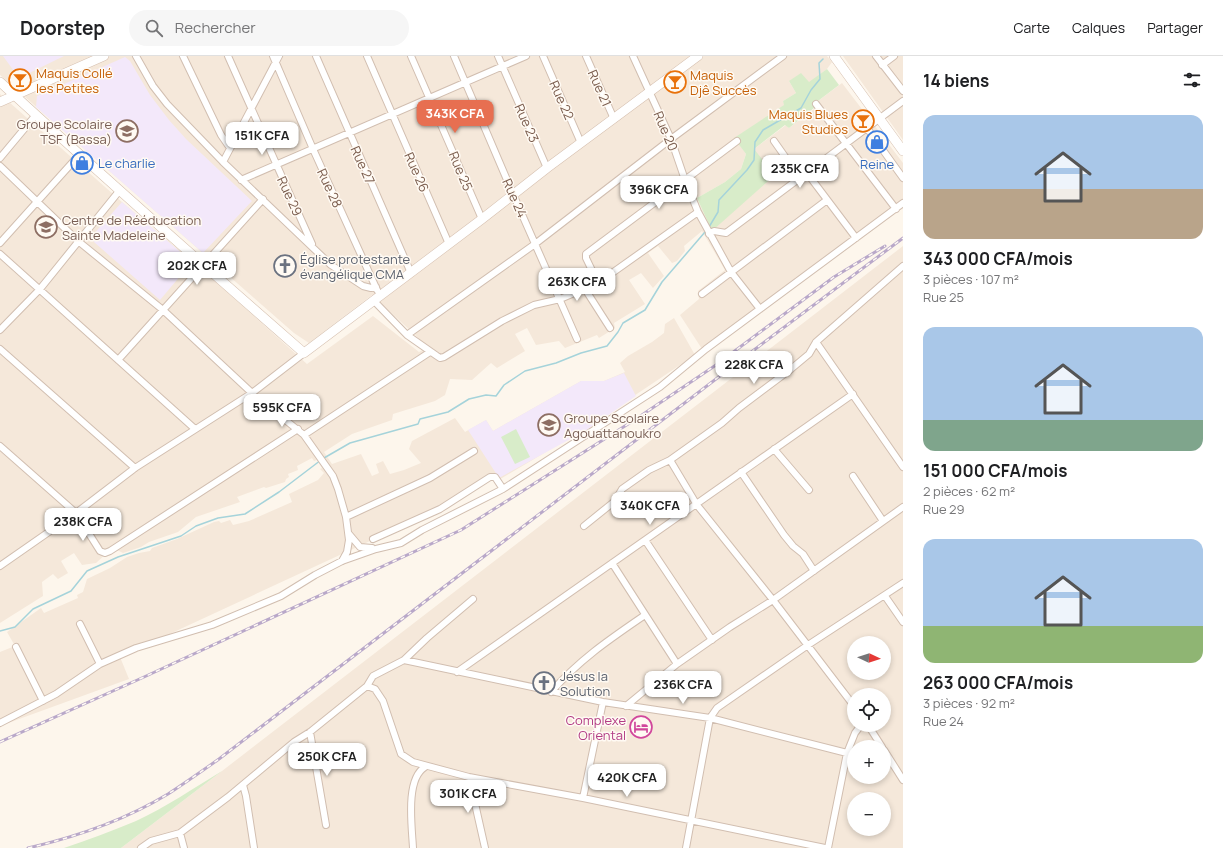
<!DOCTYPE html>
<html lang="fr">
<meta charset="utf-8">
<style>
body{margin:0;font-family:Manrope,sans-serif;background:#f6f6f6;color:#202124;height:100vh;display:flex;flex-direction:column;font-size:15px;white-space:nowrap}
*{box-sizing:border-box;margin:0}
p{font-size:13px;color:#757577}
.icon{flex:none;width:22px;height:22px;fill:none;stroke:currentColor;stroke-width:2;stroke-linecap:round;stroke-linejoin:round}
.map{position:relative;flex:1;overflow:hidden}
.panel{display:flex;flex-direction:column;background:#fff;width:320px}
.panel>*{flex:none}
.needle{width:26px;rotate:94deg}
.fabs{position:absolute;left:847px;top:580px;display:grid;gap:8px}
.fabs a{display:grid;place-items:center;width:44px;height:44px;border-radius:50%;background:#fff;box-shadow:0 2px 6px #0003;font-size:20px}
.price{position:absolute;translate:-50% -34px;padding:0 9px;border-radius:8px;background:#fff;color:#222;font-size:13px;line-height:26px;filter:drop-shadow(0 1px 2px #0008)}
.price::after{content:'';position:absolute;left:50%;top:24px;width:12px;height:9px;margin-left:-6px;background:inherit;clip-path:polygon(0 0,100% 0,50% 100%)}
.price.active{background:#e76f51;color:#fff}
ul{padding:0;list-style:none}
li{display:grid;align-content:center;gap:8px;height:212px;padding:0 20px}
li span{display:grid;place-items:center;height:124px;border-radius:12px;color:#555}
li>.icon{margin-inline-start:auto}
span .icon{width:72px;height:72px;fill:#fffc;stroke-width:1}
li b{font-size:17px}
h2{display:flex;justify-content:space-between;align-items:center;height:48px;padding:0 20px;font-size:17px}
header{display:flex;align-items:center;gap:24px;box-sizing:border-box;height:56px;padding:0 20px;background:#fff;border-bottom:1px solid #e0e0e0}
header strong{font-size:19px}
nav{display:flex;gap:22px;margin-inline-start:auto;font-size:14px}
.search{width:280px;height:36px;background:#f6f6f6;display:flex;align-items:center;gap:10px;box-sizing:border-box;padding:0 14px;border-radius:22px;color:#757577;font-size:15px}
main{display:flex;flex:1;min-height:0}
.map>svg:first-child{display:block}
</style>
<header>
<strong>Doorstep</strong>
<div class="search"><svg class="icon" aria-label="search" viewBox="0 0 24 24"><circle cx="10" cy="10" r="6"/><path d="M15 15l6 6"/></svg>Rechercher</div>
<nav><a>Carte</a><a>Calques</a><a>Partager</a></nav>
</header>
<main>
<div class="map">
<svg width="903" height="792" viewBox="0 0 903 792">
<rect width="100%" height="100%" fill="#fdf6ec"/>
<path fill="#f5e8da" fill-rule="evenodd" d="M0 0H827L832 6 827 13 809 27 789 25 796 37 783 45 785 49 735 82 746 98 741 113 725 126 697 142 712 175 754 93 786 69 789 72 814 53V48L842 27 903 107V152L702 293 680 259 699 243 698 235 725 214 702 175 684 190 685 195 677 205 672 207 658 190 648 197 664 220 663 221 653 232 641 217 629 224 645 248 614 267 615 272 599 282 597 279 565 292 559 285 536 289 527 272 515 278 525 295 497 312 491 307 472 324 450 323 445 339 435 345 393 358 392 364 352 378 324 396 332 408 361 398 372 420 379 417 376 408 383 405 390 418 404 414 421 407 409 393 412 385 455 362 465 376 486 364 493 375 581 325H604L625 316 620 307 628 300 652 286 664 277 665 268 674 262 695 299 583 374 497 425 493 420 437 454 120 601 129 623 0 670V596L15 590 7 576 41 552 44 557 78 542 77 539 83 536 87 523 110 512 127 501 139 497 150 495 152 492 177 483 214 466 219 465 221 467 230 464 233 469 249 465 292 446 289 438 318 424 324 417 320 413 322 412 317 404 314 405 312 402 297 410 298 414 288 418 289 421 286 423 285 426 266 432 264 431 237 441 240 446 196 461 178 476 149 486 141 491 123 497 117 494 107 497 96 507 82 509 74 497 61 505 68 517 58 523 53 518 42 526 43 540 0 567V38L122 146 207 218 307 308 373 260 419 296 428 291 372 239 309 287 294 277 0 19Z
M843 0H903V84Z
M903 190V792H121L222 715ZM854 587H884V617H854ZM854 639H884V669H854ZM854 691H884V721H854ZM854 743H884V773H854Z"/>
<path fill="#f3e8fa" d="M3 0H64L19 22Z
M125 1 130 5 150 39 169 64 186 83 252 145 203 197 36 51 37 40Z
M122 146 192 206 160 244 94 186 92 180Z
M624 317 636 340 585 375 499 422 468 374 486 364 493 375 581 325H604Z"/>
<path fill="#d8ecc9" d="M827 13 839 29 814 48V52L789 72 785 69 754 93 775 119 712 175 697 142 725 126 741 113 746 98 734 82 784 49 783 45 796 37 789 25 801 17 809 26Z
M516 373 530 401 515 408 501 381Z
M222 715 121 792H64C88 784 112 775 136 765 166 751 194 732 222 715Z"/>
<g fill="none" stroke-linecap="round" stroke-linejoin="round">
<path stroke="#a5d3da" stroke-width="1.5" d="M709 171 718 156 719 144 747 114 754 104 755 86 763 74 801 52 811 34 820 23 819 7 823 3
M324 402 350 387 418 368 420 363 448 356 469 343 486 339 496 340 504 329 525 315 556 307 581 297 607 290 618 276 623 267 645 254 662 226 705 176
M0 575 15 571 33 553 71 535 87 515 118 501 181 480 196 470 218 462 245 458 279 436 321 404"/>
<g stroke="#d1beb0" stroke-width="8">
<path id="street" d="M136 0 153 30 167 48 223 106 331 209 363 230 371 232 376 231
M183 0 221 79 230 92
M228 0 312 188
M273 0 313 93 377 234
M316 0 411 217
M367 0 449 188
M411 0 482 163
M454 0 513 138 577 283
M498 0 547 112
M543 0 581 87
M586 0 614 63
M633 0 671 83 685 124 698 156 731 216 760 253
M876 0 903 35
M882 9 894 0
M816 48 896 153
M867 72 903 122
M774 85 800 122
M0 102 35 60
M223 106 279 0
M0 110 78 185 163 254 252 337 304 379 333 420 338 433 346 461 349 484 347 496 342 505
M807 117 856 182
M241 124 526 0
M709 178 714 175 726 177 903 45
M0 187 80 98
M0 198 195 373
M598 227 586 202V198L737 85
M585 233 610 272
M702 238 827 144
M374 245 407 279 437 300 440 302 444 301 502 265 534 249 560 243 598 227 698 156
M0 274 40 233 120 134
M407 279 535 188 671 83 783 0
M816 286 903 411
M0 293 135 412
M118 304 263 143
M304 379 430 296
M0 390 76 457 100 495 105 497 110 495 298 373
M774 393 809 434
M741 416 784 479 793 490 803 498 814 515
M853 420 883 465
M346 461 430 422 474 395
M584 470 615 445 622 433 649 414 670 404
M349 478 360 491 372 492
M373 483 440 453 490 421H495L503 433
M645 484 712 584
M612 507 677 608
M0 510 76 457 135 412 252 337 304 297
M885 540 903 566
M80 568 100 608
M16 591 43 645
M404 604 603 646 710 662 847 697 828 792
M457 616 853 338
M367 630 375 633 383 645 401 698 413 706 469 721 583 742 825 792
M551 636C580 603 610 583 645 559
M626 650 677 608 730 571 773 544 903 451
M854 650 773 544 697 449 670 404 722 367 739 352 791 313 809 298 816 286 903 210
M0 667 56 638 100 608 136 592 212 569 281 540 315 519 342 505 376 493 401 487 422 474 503 433 660 331 706 293 903 147
M868 669 882 691
M310 676 326 769
M884 694 903 724
M854 699 847 697 855 677 861 669
M469 721 485 792
M243 729 246 740 254 792
M583 742 603 646
M180 777 184 792
M141 792 151 785 180 777 228 741 294 686 310 676 367 630 373 620 404 604 427 582 473 543
M413 792C412 771 405 723 425 711
M686 792 710 662 717 652 808 589 903 527"/>
</g>
<g stroke="#d6c0b0" stroke-width="10">
<path id="secondary" d="M834 0 903 95
M0 26C100 118 202 208 304 297L482 163 547 112 698 0
M0 46 104 0"/>
</g>
<use href="#street" stroke="#fff" stroke-width="6"/>
<use href="#secondary" stroke="#fff" stroke-width="9"/>
<g stroke="#b9a8c9" stroke-width="3">
<path id="rail" d="M0 686 144 621 461 474 636 363 716 309 834 221 885 190
M28 792C76 781 125 764 168 738 185 727 202 715 219 703L750 297 903 182"/>
</g>
<use href="#rail" stroke="#fffaf3" stroke-width="1.5" stroke-dasharray="4.5" stroke-linecap="butt"/>
</g>
<defs>
<g id="bar-ring" transform="scale(1.15)"><circle r="9.5" fill="#fffaf3" stroke="#e8710a" stroke-width="1.5"/><path d="M-6-5H6L.8 .8V4.5H3.5V6h-7V4.5H-.8V.8Z" fill="#e8710a"/></g>
<g id="school-ring" transform="scale(1.15)"><circle r="9.5" fill="#fffaf3" stroke="#8d6e63" stroke-width="1.5"/><path d="M0-5L7-2L0 1L-7-2ZM-4 1L0 2.5L4 1V4Q0 6-4 4Z" fill="#8d6e63"/></g>
<g id="shop-ring" transform="scale(1.15)"><circle r="9.5" fill="#fffaf3" stroke="#3f7fe0" stroke-width="1.5"/><path d="M-5-2.5h2.3a2.7 3.5 0 0 1 5.4 0H5L5.5 6h-11ZM-1.5-2.5h3a1.5 2.3 0 0 0-3 0Z" fill="#3f7fe0"/></g>
<g id="church-ring" transform="scale(1.15)"><circle r="9.5" fill="#fffaf3" stroke="#6b7280" stroke-width="1.5"/><path d="M-1.2-6h2.4v3.5h3.3v2.4h-3.3V6h-2.4V-.1h-3.3v-2.4h3.3Z" fill="#6b7280"/></g>
<g id="hotel-ring" transform="scale(1.15)"><circle r="9.5" fill="#fffaf3" stroke="#d1479c" stroke-width="1.5"/><path d="M-6-4.5h1.5V1H6V5H4.5V3h-9V5H-6ZM-4 0a1.8 1.8 0 1 1 3.6 0ZM.5 0V-2.5h3Q6-2.5 6 0Z" fill="#d1479c"/></g>
</defs>
<g fill-rule="evenodd">
<use href="#bar-ring" x="20" y="24"/>
<use href="#bar-ring" x="675" y="26"/>
<use href="#bar-ring" x="863" y="65"/>
<use href="#school-ring" x="127" y="75"/>
<use href="#shop-ring" x="877" y="86"/>
<use href="#shop-ring" x="82" y="107"/>
<use href="#school-ring" x="46" y="171"/>
<use href="#church-ring" x="285" y="210"/>
<use href="#school-ring" x="549" y="369"/>
<use href="#church-ring" x="544" y="627"/>
<use href="#hotel-ring" x="641" y="671"/>
</g>
<g text-anchor="middle" dominant-baseline="central" stroke-width="3" stroke-linejoin="round" paint-order="stroke">
<g font-size="13" fill="#c56008" stroke="#fffaf3" text-anchor="start">
<text x="36" y="17">Maquis Collé<tspan x="36" dy="15">les Petites</tspan></text>
<text x="690" y="19">Maquis<tspan x="690" dy="15">Djê Succès</tspan></text>
<text x="848" y="58" text-anchor="end">Maquis Blues<tspan x="848" dy="15">Studios</tspan></text>
</g>
<g font-size="13" fill="#7a5c4d" stroke="#fffaf3">
<text transform="translate(600 32) rotate(66)">Rue 21</text>
<text transform="translate(562 44) rotate(66)">Rue 22</text>
<text transform="translate(527 67) rotate(66)">Rue 23</text>
<text transform="translate(666 75) rotate(67)">Rue 20</text>
<text transform="translate(363 109) rotate(66)">Rue 27</text>
<text transform="translate(461 115) rotate(67)">Rue 25</text>
<text transform="translate(417 116) rotate(66)">Rue 26</text>
<text transform="translate(330 132) rotate(65)">Rue 28</text>
<text transform="translate(290 140) rotate(65)">Rue 29</text>
<text transform="translate(515 142) rotate(66)">Rue 24</text>
</g>
<g font-size="13" fill="#785e54" stroke="#fffaf3" text-anchor="start">
<text x="112" y="68" text-anchor="end">Groupe Scolaire<tspan x="112" dy="15">TSF (Bassa)</tspan></text>
<text x="62" y="164">Centre de Rééducation<tspan x="62" dy="15">Sainte Madeleine</tspan></text>
<text x="564" y="362">Groupe Scolaire<tspan x="564" dy="15">Agouattanoukro</tspan></text>
</g>
<g font-size="13" fill="#366cbe" stroke="#fffaf3" text-anchor="start">
<text x="98" y="107">Le charlie</text>
<text x="877" y="108" text-anchor="middle">Reine</text>
</g>
<g font-size="13" fill="#5b616d" stroke="#fffaf3" text-anchor="start">
<text x="300" y="203">Église protestante<tspan x="300" dy="15">évangélique CMA</tspan></text>
<text x="560" y="620">Jésus la<tspan x="560" dy="15">Solution</tspan></text>
</g>
<g font-size="13" fill="#b23c85" stroke="#fffaf3" text-anchor="end">
<text x="626" y="664">Complexe<tspan x="626" dy="15">Oriental</tspan></text>
</g>
</g>
</svg>
<div class="fabs">
<a><svg class="needle" viewBox="-14 -14 28 28"><path d="M0-13l5 13h-10z" fill="#e53935"/><path d="M0 13l5-13h-10z" fill="#757577"/></svg></a>
<a><svg class="icon" aria-label="locate" viewBox="0 0 24 24"><circle cx="12" cy="12" r="6"/><path d="M12 2v4M12 18v4M2 12h4M18 12h4"/></svg></a>
<a>+</a>
<a>−</a>
</div>
<b class="price active" style="left:455px;top:78px">343K CFA</b>
<b class="price" style="left:262px;top:100px">151K CFA</b>
<b class="price" style="left:800px;top:133px">235K CFA</b>
<b class="price" style="left:659px;top:154px">396K CFA</b>
<b class="price" style="left:197px;top:230px">202K CFA</b>
<b class="price" style="left:577px;top:246px">263K CFA</b>
<b class="price" style="left:754px;top:329px">228K CFA</b>
<b class="price" style="left:282px;top:372px">595K CFA</b>
<b class="price" style="left:650px;top:470px">340K CFA</b>
<b class="price" style="left:83px;top:486px">238K CFA</b>
<b class="price" style="left:683px;top:649px">236K CFA</b>
<b class="price" style="left:327px;top:721px">250K CFA</b>
<b class="price" style="left:627px;top:742px">420K CFA</b>
<b class="price" style="left:468px;top:758px">301K CFA</b>
</div>
<section class="panel">
<h2>14 biens<svg class="icon" aria-label="filters" viewBox="0 0 24 24"><path d="M4 7h16M4 17h16"/><circle cx="9" cy="7" r="2"/><circle cx="15" cy="17" r="2"/></svg></h2>
<ul>
<li><span style="background:linear-gradient(#a9c7e8 60%,#b9a48a 0)"><svg class="icon" aria-label="home" viewBox="0 0 24 24"><path d="M3 11l9-7 9 7M6 9v11h12V9"/></svg></span><div><b>343 000 CFA/mois</b><p>3 pièces · 107 m²</p><p>Rue 25</p></div></li>
<li><span style="background:linear-gradient(#a9c7e8 75%,#7fa58c 0)"><svg class="icon" aria-label="home" viewBox="0 0 24 24"><path d="M3 11l9-7 9 7M6 9v11h12V9"/></svg></span><div><b>151 000 CFA/mois</b><p>2 pièces · 62 m²</p><p>Rue 29</p></div></li>
<li><span style="background:linear-gradient(#a9c7e8 70%,#8fb573 0)"><svg class="icon" aria-label="home" viewBox="0 0 24 24"><path d="M3 11l9-7 9 7M6 9v11h12V9"/></svg></span><div><b>263 000 CFA/mois</b><p>3 pièces · 92 m²</p><p>Rue 24</p></div></li>
</ul>
</section>
</main>
